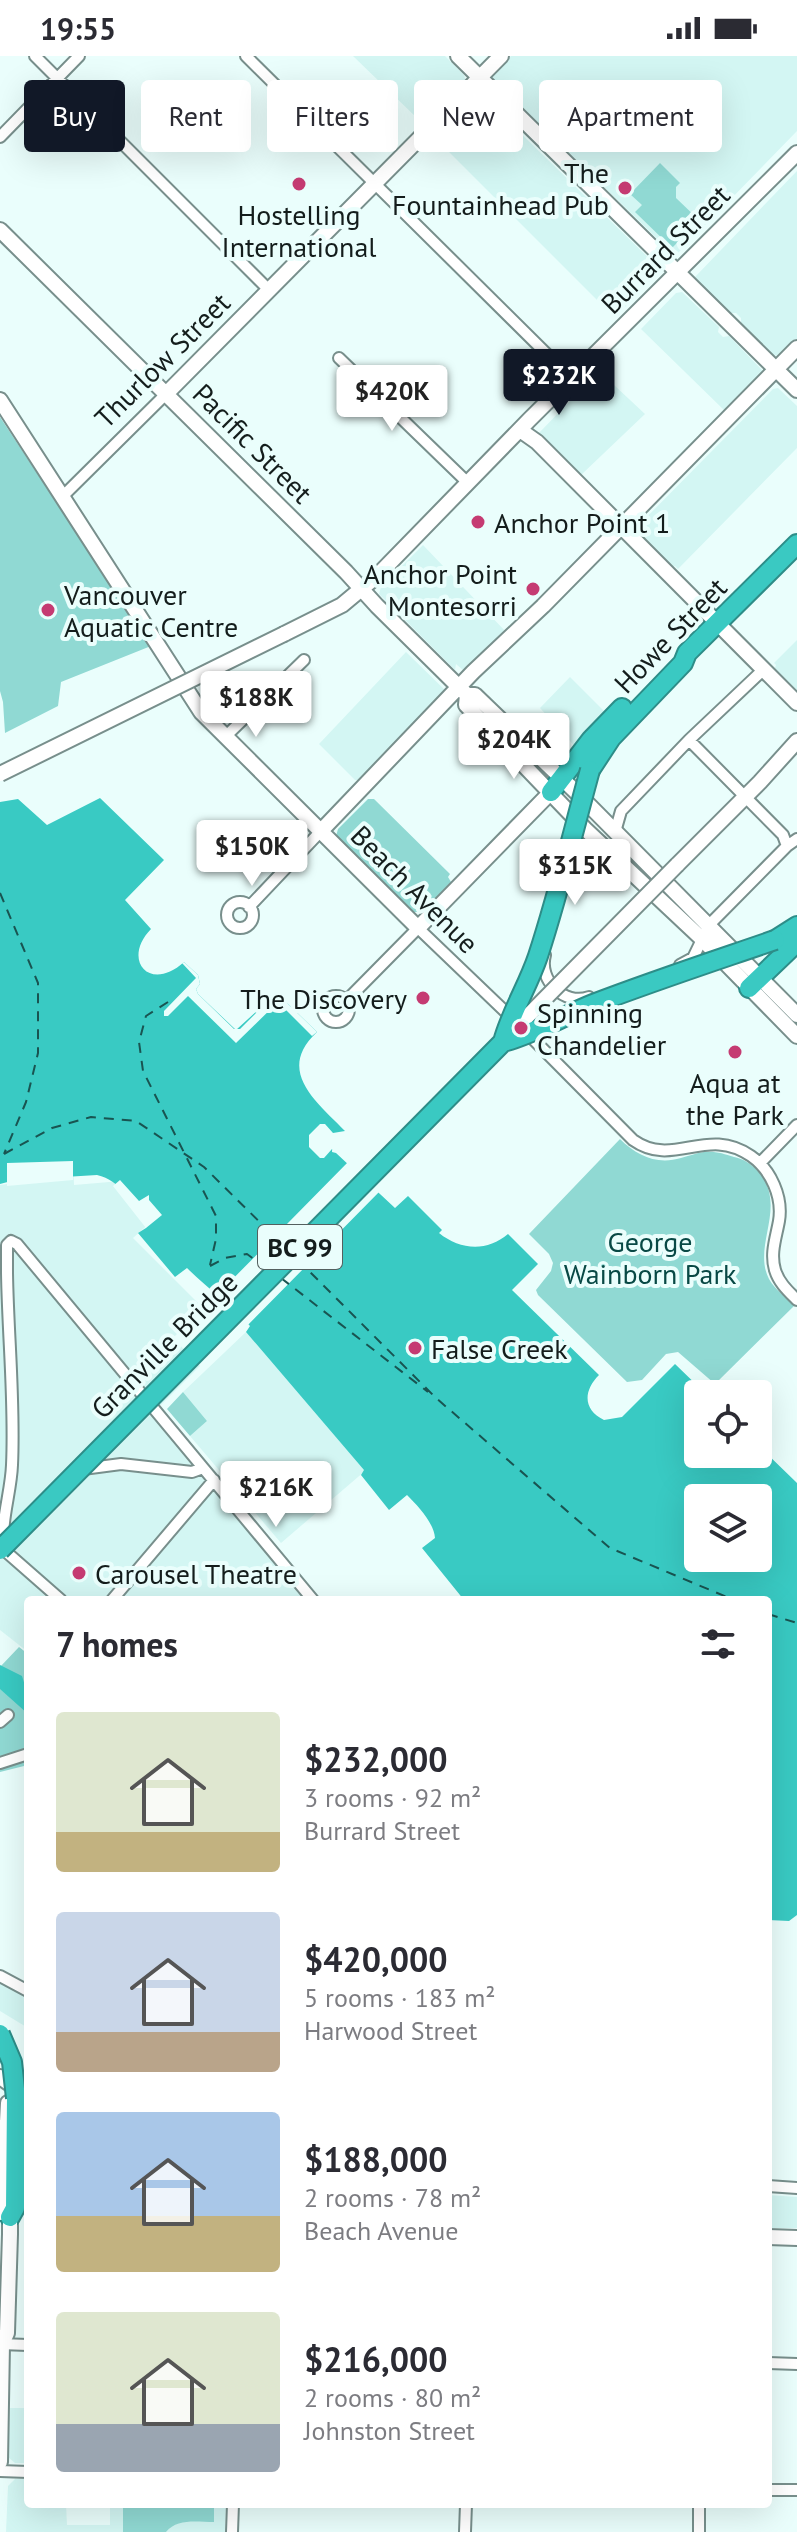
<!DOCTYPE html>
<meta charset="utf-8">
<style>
body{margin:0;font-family:"PT Sans",sans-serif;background:#f2f2f3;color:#2b2b33;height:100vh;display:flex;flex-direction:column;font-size:30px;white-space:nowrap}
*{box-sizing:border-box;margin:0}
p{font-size:26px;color:#7c7c81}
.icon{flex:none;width:44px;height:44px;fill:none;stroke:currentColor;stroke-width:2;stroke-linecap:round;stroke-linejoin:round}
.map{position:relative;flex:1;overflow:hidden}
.panel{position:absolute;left:24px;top:1540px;width:748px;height:912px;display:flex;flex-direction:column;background:#fff;border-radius:8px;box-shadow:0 8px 32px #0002}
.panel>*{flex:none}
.banner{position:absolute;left:24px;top:24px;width:750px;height:72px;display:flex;gap:16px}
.buttons{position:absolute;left:684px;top:1324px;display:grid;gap:16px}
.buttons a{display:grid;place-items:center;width:88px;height:88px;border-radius:8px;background:#fff;box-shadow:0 8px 32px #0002;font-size:40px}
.price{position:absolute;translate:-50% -68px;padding:0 18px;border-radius:8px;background:#fff;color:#222;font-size:26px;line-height:52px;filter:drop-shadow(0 2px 4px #0008)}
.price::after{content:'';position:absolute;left:50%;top:48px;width:24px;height:18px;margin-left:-12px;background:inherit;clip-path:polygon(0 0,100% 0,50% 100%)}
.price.selected{background:#111827;color:#fff}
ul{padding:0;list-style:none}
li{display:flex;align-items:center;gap:24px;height:200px;padding:0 32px}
li span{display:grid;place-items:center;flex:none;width:224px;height:160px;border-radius:8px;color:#555}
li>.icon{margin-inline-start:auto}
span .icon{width:96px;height:96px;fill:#fffc;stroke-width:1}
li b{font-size:34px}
h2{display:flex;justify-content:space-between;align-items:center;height:96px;padding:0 32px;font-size:34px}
.pill{padding:0 28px;border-radius:8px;background:#fff;box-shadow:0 8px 32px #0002;font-size:28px;line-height:72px}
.pill.selected{background:#111827;color:#fff}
.status{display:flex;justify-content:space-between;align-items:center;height:56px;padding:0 40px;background:#fff;direction:ltr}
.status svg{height:22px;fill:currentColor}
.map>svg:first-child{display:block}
</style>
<div class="status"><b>19:55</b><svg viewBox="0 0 49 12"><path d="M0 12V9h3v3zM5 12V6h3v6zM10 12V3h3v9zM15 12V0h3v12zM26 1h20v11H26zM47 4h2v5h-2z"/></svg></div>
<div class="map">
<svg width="797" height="2476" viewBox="0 0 797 2476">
<rect width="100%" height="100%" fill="#eafefc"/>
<path fill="#d3f6f3" d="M353 0H445L464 19 466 26 428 61 418 63Z
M511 0H797V75L725 149 718 146 712 152 714 160 678 197 673 198 493 23 491 20Z
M476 34 657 210 659 216 622 254 613 253 610 256 601 248 436 83 439 80 437 75 468 44 470 36Z
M797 115V284L778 300 774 299 741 268V262L736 257H730L695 221Z
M682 236 719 271 718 276 723 281 729 280 762 314V318L726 356 641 273 676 237Z
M599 315 645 358 581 419 579 417 576 419 537 379Z
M778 332 797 350V392L678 513 675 510 671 512 633 476 635 473 773 333Z
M423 489 507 577 467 614 464 615 456 608 455 614 379 538 381 531Z
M797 584V640L774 615 776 609 774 607Z
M406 596 448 637 361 724H355L319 688Z
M570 621 610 661 579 695 540 652Z
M73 1105 74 1129 121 1125 151 1166 133 1182 203 1252 173 1282 200 1310 160 1350 321 1544H28V1596L0 1574V1129L7 1128V1107Z
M246 1276 365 1415 281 1487 190 1380 207 1365 183 1336Z
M0 1925 28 1942V1972L0 1955Z
M768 2139 797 2141V2172H768Z
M10 2352H28V2407H15L8 2401Z
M15 2423H28V2448H66L67 2469H110V2448H226L225 2476H6L8 2430Z"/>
<path fill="#90d9d3" d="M660 107 680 127 676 131V142L699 164 672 192 635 156 642 149 630 138Z
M0 361 151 590 61 626 58 650 5 677 3 646 0 635Z
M368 743H374L450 818 448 821 451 826 422 856H412L336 780 338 773Z
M620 1083C637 1100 657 1109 681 1102 689 1100 696 1097 704 1096 716 1095 724 1098 734 1101 743 1103 748 1106 755 1112 791 1148 751 1188 769 1223 775 1234 786 1241 795 1249L715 1328 678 1296 666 1298 642 1324 627 1326 538 1239 536 1234 551 1215 553 1207 549 1198 529 1178Z
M183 1336 207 1365 190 1380 167 1353Z
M19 1591 28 1598V1709L0 1716V1611Z
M126 2448H214V2466C197 2466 177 2462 166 2476H123V2450Z"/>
<path fill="#39cac3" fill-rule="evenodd" d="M100 742 164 804 125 844 151 873C121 904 150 937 184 906L198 919 200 928 196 933 198 938 236 974 270 943 282 942 317 976C275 1015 317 1046 345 1075L333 1077 332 1096 336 1097 395 1152 408 1140 442 1174 439 1177C460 1194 487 1196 508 1178L538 1208 512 1234 599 1319C583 1335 583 1354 604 1364L622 1361 675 1308 706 1338H698V1398H758V1389L797 1427V1859L789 1865 768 1864V1544H464L422 1492 435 1482C434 1467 418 1450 407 1439L389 1454 361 1419 364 1414 246 1276 250 1270C230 1248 207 1232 187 1212L175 1221 138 1177 146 1172V1167C132 1148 121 1124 97 1119L15 1124 0 1128V746L18 743 47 769ZM698 1442H758V1502H698Z
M0 1609 22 1620 28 1639V1658L0 1633Z"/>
<path fill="#eafefc" d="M184 906 198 919 200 928 196 933 198 938 234 973H240L270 943 276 941 282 942 317 976 312 980 278 946 236 987 188 940 168 960H164V955L196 922 182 907Z
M320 1068H325L333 1077H341V1081H337L338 1093H332L324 1102H320L309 1091V1079Z
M350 1104 381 1134 242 1275 245 1271 215 1241Z
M73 1105V1124L7 1130V1107Z
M120 1124 139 1145 149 1139V1144L162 1159 146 1172 113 1130Z"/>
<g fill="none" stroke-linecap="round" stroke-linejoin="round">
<path stroke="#195451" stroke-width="2" stroke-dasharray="10 8" stroke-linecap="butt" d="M0 837 38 927V997L26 1046 4 1098
M168 946 146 960 139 986 143 1015 216 1160V1183L210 1209
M4 1098 52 1072 91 1061 136 1065 204 1111 288 1194
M298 1204 436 1342 610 1492 734 1544
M210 1210 225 1202 247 1198 266 1212
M281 1222 428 1336
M768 1558 797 1567"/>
<g stroke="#788f8c" stroke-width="14">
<path id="street" d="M35 0 269 234
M246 0 571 322
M0 81 79 0
M339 302 468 427
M63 440 166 338
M226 680 304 604
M689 684 783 779 787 790
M615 776 621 755 689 684 763 614
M227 859a13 13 0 1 1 26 0a13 13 0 1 1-26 0Z
M249 851 320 776
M545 899C538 924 564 950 589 941
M680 909 693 902 709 869 787 790 797 783
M323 953a13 13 0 1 1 26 0a13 13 0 1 1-26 0Z
M346 945 418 872 513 963
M527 977 633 1084C674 1113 706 1069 751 1100 771 1114 783 1141 779 1165 776 1182 770 1197 775 1214 779 1227 788 1235 797 1244
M760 1107 797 1069
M83 1413 121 1408 192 1416 203 1412
M61 1544 4 1494C0 1466 11 1437 12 1409 15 1346 8 1281 7 1217V1189L11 1185 17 1188 313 1544
M112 1544 214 1424
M0 1666 8 1659
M0 1707 28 1698
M0 1920 28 1935
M768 2130 797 2132
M0 2288 28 2289
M768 2307 797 2308
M0 2415 28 2416
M768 2434H797
M232 2476 233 2448
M465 2476 466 2448
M699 2476V2448"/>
</g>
<g stroke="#788f8c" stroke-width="18">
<path id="secondary" d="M458 0 797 334
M0 174 346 516 377 550 467 639H475L576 736 797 959
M166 338 501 0
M0 344 201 656 418 872 551 736
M520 374 537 386 797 647
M284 578 342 549 378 519 529 364 797 97
M467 639 466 649 585 773 701 882 797 980
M320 776 473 616 543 550 797 292
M677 809 760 726 797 685
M0 2021 28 2041
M0 2157 2 2074 7 2066 8 2047
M768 2181 797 2182
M0 2281 2 2288 0 2406
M2 2288 7 2277 10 2178V2161L5 2155"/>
</g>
<g stroke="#2d8d88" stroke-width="22">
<path id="highway" d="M590 714 611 682 683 607 687 597 797 488
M551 736 591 684 622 652
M775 884 797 870
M749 932 797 886
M10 2161 15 2152 16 2042"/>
</g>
<use href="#street" stroke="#fff" stroke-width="10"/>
<use href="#secondary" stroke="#fff" stroke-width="14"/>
<use href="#highway" stroke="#3ac9c2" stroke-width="18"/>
<g stroke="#788f8c" stroke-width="18" stroke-linecap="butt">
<path id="secondary-bridge" d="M0 718 284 578
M503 985 677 809"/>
</g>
<g stroke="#2d8d88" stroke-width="22" stroke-linecap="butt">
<path id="highway-bridge" d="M503 986C534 978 563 960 593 948 653 925 714 905 775 884
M0 1494 503 986C511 956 528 930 538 900 558 839 573 776 590 714
M0 1978 12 2006 16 2042"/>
</g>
<use href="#secondary-bridge" stroke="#fff" stroke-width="14"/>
<use href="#highway-bridge" stroke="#3ac9c2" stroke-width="18"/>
</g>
<g fill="#c53b72" stroke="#eafefc" stroke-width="3">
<circle cx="299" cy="128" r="8"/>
<circle cx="625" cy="132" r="8"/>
<circle cx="478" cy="466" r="8"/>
<circle cx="533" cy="533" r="8"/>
<circle cx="48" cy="554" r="8"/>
<circle cx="423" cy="942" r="8"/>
<circle cx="521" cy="972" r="8"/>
<circle cx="735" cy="996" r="8"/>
<circle cx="415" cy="1292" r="8"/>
<circle cx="79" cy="1517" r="8"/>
</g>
<g text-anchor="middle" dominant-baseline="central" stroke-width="8" stroke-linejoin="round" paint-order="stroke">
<rect fill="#eafefc" stroke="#54605f" stroke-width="2" x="258" y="1169" width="84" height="44" rx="6"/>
<g font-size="26" font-weight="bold" fill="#141d1c">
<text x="300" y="1191">BC 99</text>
</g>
<g font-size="28" fill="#141d1c" stroke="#eafefc" text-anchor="start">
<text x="609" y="116" text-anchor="end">The<tspan x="609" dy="32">Fountainhead Pub</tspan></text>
<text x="299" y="158" text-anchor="middle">Hostelling<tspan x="299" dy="32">International</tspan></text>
<text x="494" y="466">Anchor Point 1</text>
<text x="517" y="517" text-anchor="end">Anchor Point<tspan x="517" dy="32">Montesorri</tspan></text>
<text x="64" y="538">Vancouver<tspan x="64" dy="32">Aquatic Centre</tspan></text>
<text x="407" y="942" text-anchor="end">The Discovery</text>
<text x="537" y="956">Spinning<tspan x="537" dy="32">Chandelier</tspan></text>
<text x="735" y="1026" text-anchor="middle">Aqua at<tspan x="735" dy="32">the Park</tspan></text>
<text x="431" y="1292">False Creek</text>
<text x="95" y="1517">Carousel Theatre</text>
</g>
<g font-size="28" fill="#141d1c" stroke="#eafefc">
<text transform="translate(665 193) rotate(-45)">Burrard Street</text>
<text transform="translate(162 304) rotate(-45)">Thurlow Street</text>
<text transform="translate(253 387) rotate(45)">Pacific Street</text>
<text transform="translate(670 579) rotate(-46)">Howe Street</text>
<text transform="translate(415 833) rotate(45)">Beach Avenue</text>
<text transform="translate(164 1289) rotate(-45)">Granville Bridge</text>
</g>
<g font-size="28" fill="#084945" stroke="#eafefc">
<text x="650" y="1185">George<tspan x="650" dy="32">Wainborn Park</tspan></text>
</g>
</g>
</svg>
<div class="buttons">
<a><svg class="icon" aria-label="locate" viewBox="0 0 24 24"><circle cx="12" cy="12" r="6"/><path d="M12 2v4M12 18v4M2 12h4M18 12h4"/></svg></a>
<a><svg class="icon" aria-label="layers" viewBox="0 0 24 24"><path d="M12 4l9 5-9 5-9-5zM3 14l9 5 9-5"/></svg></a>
</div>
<b class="price selected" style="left:559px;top:361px">$232K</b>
<b class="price" style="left:392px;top:377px">$420K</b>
<b class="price" style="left:256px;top:683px">$188K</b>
<b class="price" style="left:514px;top:725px">$204K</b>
<b class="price" style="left:252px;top:832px">$150K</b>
<b class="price" style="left:575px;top:851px">$315K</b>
<b class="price" style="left:276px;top:1473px">$216K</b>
<div class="banner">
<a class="pill selected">Buy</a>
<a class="pill">Rent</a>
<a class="pill">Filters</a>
<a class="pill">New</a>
<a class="pill">Apartment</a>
</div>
<section class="panel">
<h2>7 homes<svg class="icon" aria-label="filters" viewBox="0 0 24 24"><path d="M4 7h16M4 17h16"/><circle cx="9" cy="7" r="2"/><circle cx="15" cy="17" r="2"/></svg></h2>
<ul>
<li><span style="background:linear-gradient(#dfe7d0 75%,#c2b280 0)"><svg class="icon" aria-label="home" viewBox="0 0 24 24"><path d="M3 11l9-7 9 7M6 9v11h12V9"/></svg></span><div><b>$232,000</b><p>3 rooms · 92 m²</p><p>Burrard Street</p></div></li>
<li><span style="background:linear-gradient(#c9d6e8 75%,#b9a48a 0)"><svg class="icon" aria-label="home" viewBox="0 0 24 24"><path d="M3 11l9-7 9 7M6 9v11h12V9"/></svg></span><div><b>$420,000</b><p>5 rooms · 183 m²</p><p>Harwood Street</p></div></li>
<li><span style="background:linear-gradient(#a9c7e8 65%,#c2b280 0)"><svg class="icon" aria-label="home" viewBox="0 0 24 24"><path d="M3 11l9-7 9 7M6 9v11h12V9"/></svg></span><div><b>$188,000</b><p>2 rooms · 78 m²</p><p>Beach Avenue</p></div></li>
<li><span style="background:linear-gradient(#dfe7d0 70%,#9aa5b1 0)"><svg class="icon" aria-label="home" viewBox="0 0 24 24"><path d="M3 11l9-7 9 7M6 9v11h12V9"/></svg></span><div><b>$216,000</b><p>2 rooms · 80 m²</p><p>Johnston Street</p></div></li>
</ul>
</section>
</div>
